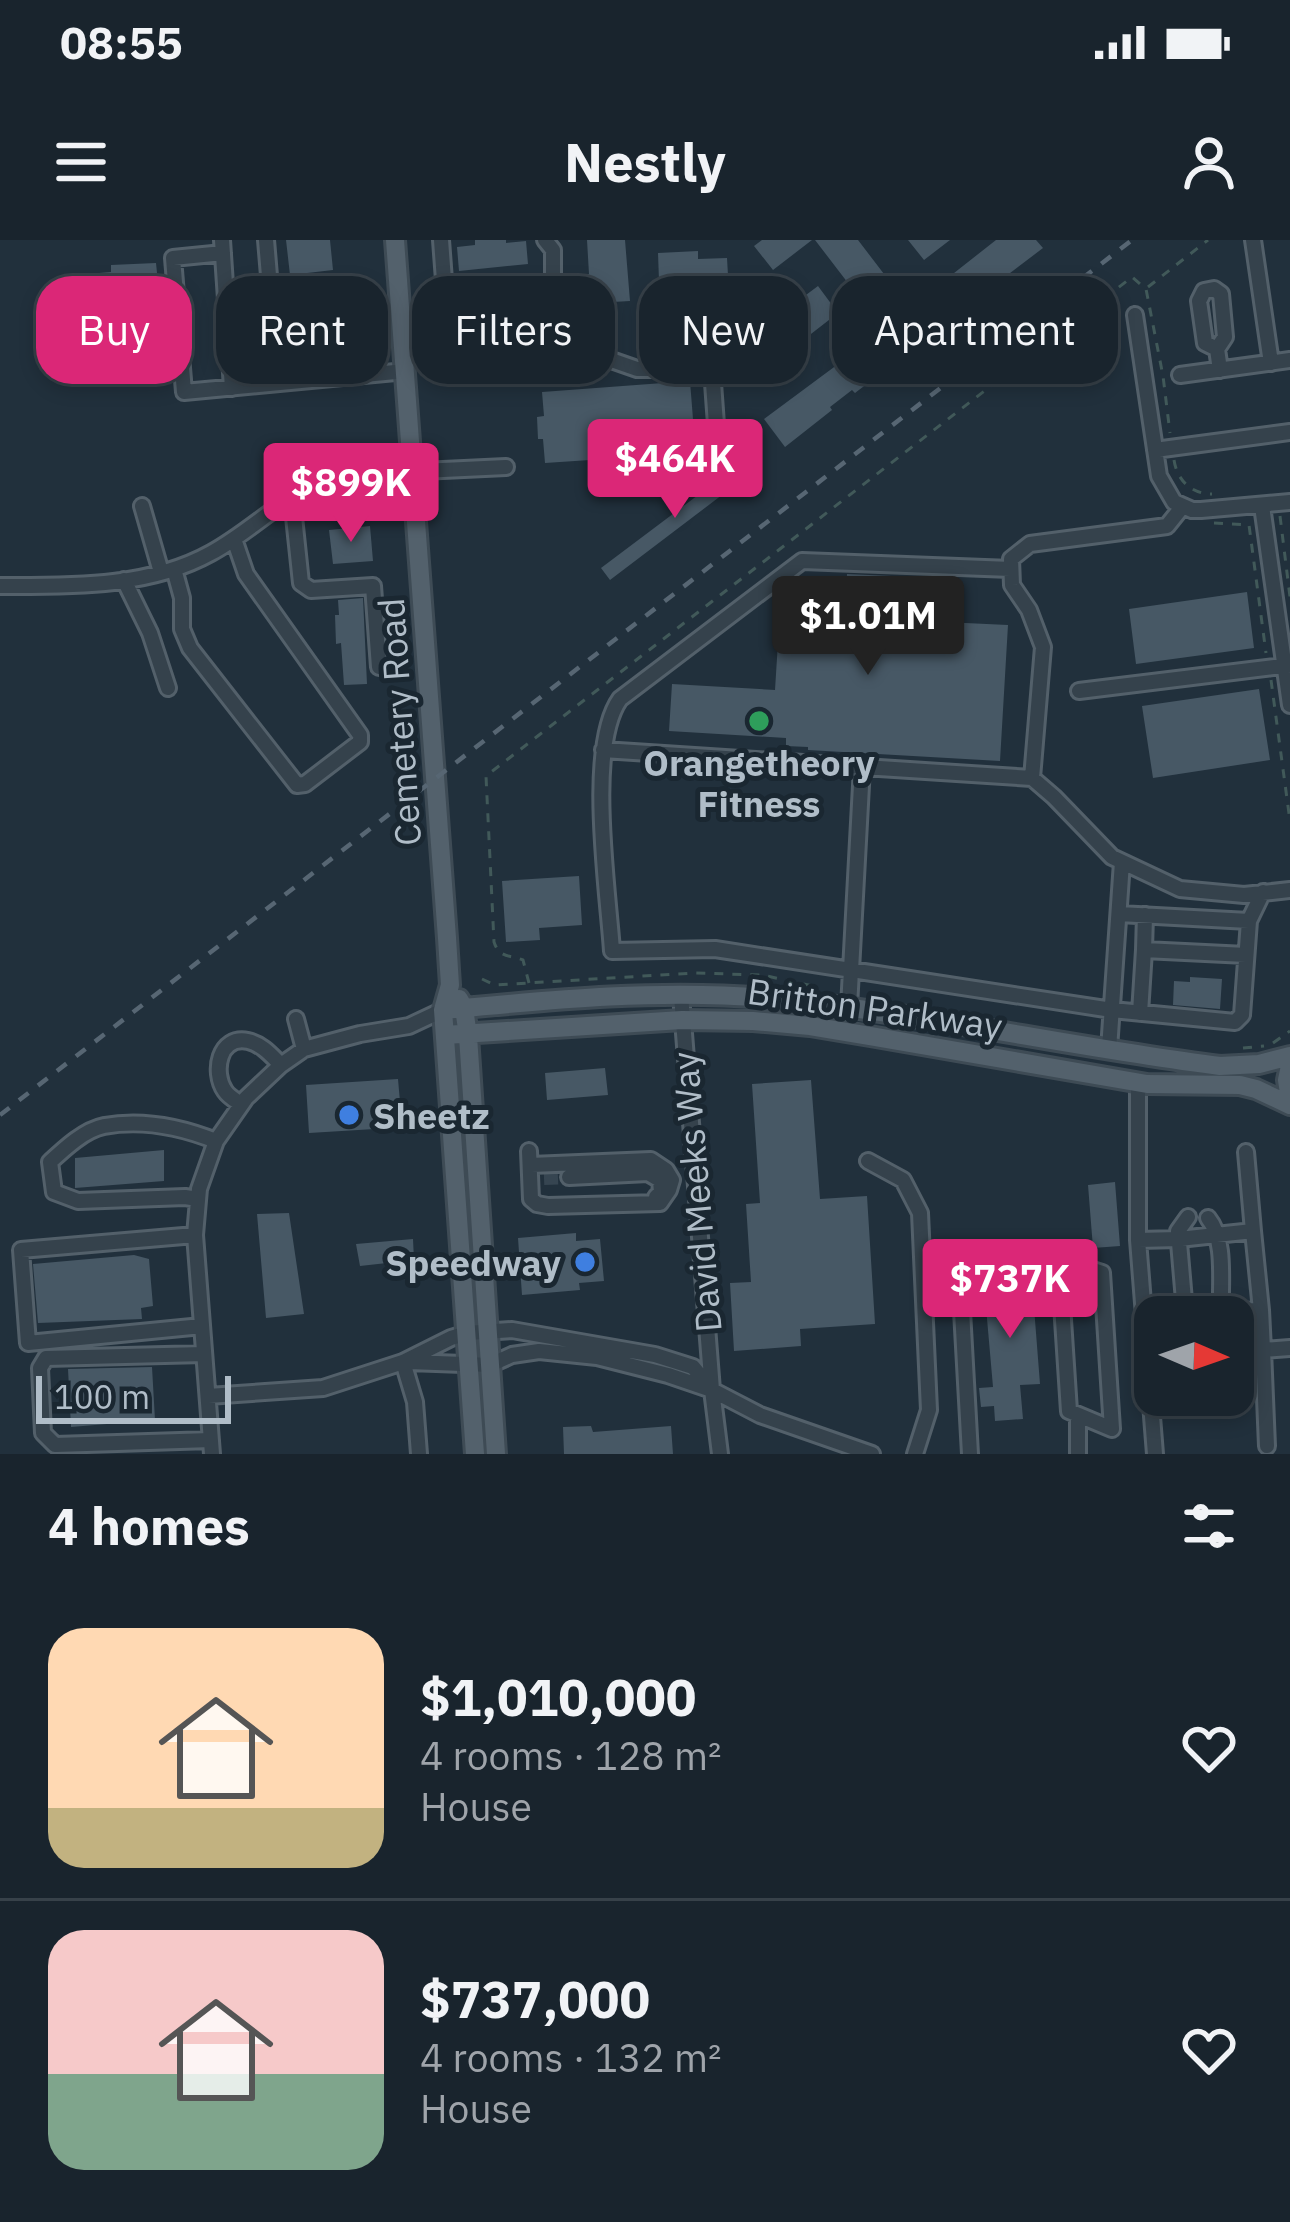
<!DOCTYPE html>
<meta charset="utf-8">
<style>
body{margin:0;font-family:"IBM Plex Sans",sans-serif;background:#222c35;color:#f1f3f6;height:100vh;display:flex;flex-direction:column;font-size:45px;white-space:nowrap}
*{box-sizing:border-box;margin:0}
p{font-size:39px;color:#9fa4aa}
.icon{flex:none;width:66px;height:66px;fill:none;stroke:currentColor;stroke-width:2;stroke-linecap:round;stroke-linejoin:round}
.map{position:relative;height:1214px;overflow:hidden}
.panel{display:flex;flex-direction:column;background:#19242d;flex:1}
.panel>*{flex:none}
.banner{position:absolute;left:36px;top:36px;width:1218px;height:108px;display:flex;gap:24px}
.needle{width:78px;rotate:92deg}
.tools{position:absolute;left:1134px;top:1056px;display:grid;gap:24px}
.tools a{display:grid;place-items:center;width:120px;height:120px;border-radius:24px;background:#19242d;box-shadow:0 6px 18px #0003,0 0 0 3px #374149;font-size:60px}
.scale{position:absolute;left:36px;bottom:30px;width:195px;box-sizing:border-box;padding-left:12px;border:6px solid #b0bdc8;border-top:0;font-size:33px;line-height:42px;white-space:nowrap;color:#b0bdc8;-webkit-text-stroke:9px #1a2731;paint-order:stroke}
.price{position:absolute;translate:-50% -102px;padding:0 27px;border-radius:12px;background:#db2777;color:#fff;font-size:39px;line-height:78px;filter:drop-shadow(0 3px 6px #0008)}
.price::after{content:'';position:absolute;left:50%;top:72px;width:36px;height:27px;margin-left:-18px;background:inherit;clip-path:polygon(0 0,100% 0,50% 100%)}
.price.on{background:#222;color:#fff}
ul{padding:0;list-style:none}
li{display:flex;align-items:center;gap:36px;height:300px;padding:0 48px}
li+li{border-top:3px solid #374149}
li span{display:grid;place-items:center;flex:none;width:336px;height:240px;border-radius:36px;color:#555}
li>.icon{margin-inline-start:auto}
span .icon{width:144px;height:144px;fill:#fffc;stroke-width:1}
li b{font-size:51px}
h2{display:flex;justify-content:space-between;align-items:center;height:144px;padding:0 48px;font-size:51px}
.chip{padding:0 42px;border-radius:36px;background:#19242d;box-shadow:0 6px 18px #0003,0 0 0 3px #374149;font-size:42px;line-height:108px}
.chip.on{background:#db2777;color:#fff}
.status{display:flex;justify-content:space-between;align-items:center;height:84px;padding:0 60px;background:#19242d;direction:ltr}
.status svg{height:33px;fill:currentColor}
header{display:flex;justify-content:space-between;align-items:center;height:156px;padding:0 48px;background:#19242d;font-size:54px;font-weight:800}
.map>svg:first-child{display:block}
</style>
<div class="status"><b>08:55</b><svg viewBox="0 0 49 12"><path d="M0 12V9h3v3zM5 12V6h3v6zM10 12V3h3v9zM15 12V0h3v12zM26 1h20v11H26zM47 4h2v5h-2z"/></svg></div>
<header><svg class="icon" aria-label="menu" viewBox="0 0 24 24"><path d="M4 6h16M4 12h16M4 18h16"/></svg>Nestly<svg class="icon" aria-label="person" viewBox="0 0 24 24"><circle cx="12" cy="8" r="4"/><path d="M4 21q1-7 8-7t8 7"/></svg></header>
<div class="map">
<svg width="1290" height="1214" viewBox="0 0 1290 1214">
<rect width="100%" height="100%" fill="#21303c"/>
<path fill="#475865" d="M286 0H330L333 30 290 35Z
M475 0H506V3L526 1 528 24 459 31 457 7 475 5Z
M587 0H625L630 61 579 64 577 35 589 34Z
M762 0H812L773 30 754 6Z
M815 0H858L910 68 920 61 940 88 855 153 852 150 830 167 832 170 785 207 764 179 884 90Z
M908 0H950L924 20Z
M996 0H1036L1043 8 955 75 935 48Z
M698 11V19L727 18 732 105 674 108 673 96H661L658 13Z
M156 23 159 52 154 53 161 132 90 138 88 118 107 116 99 33 111 32V25Z
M818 46 838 73 780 118 759 90Z
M520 59 521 80 466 84 465 64Z
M334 61 341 122 297 125 291 65Z
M690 141 697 230 607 237 605 219 545 223 543 199H538L537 177 544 176 542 152Z
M746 219 747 236 610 340 601 328Z
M370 286 373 321 333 324 329 290Z
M847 334 937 338 935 368 945 369 944 382 1008 385 1000 521 808 510V507L786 506V498L669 491 672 444 775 450 781 354 846 358Z
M1247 352 1254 408 1136 424 1129 369Z
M363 358 367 444 344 445 341 403 336 404 335 375H339L338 360Z
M1259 449 1270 520 1153 538 1142 466Z
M579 636 582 685 539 688 540 700 506 702 502 641Z
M1190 737 1222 739 1220 769 1173 765 1174 741 1190 742Z
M605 828 608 855 547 860 545 833Z
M398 839 400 862 389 863 391 888 309 893 306 845Z
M811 840 820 959 867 956 875 1084 800 1089 801 1106 734 1111 730 1043 751 1042 746 964 760 963 752 844Z
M164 910V941L75 948V918Z
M1115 942 1120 1006 1093 1008 1088 945Z
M289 973 304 1074 266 1078 257 974Z
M576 993V1001L600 999 604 1041 579 1043 580 1050 522 1055 518 998Z
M413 999 414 1020 360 1026 356 1004Z
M134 1015 149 1019 153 1066 141 1068 142 1079 38 1083 33 1024Z
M1031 1029 1040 1144 1020 1145 1023 1179 995 1181 994 1166 981 1167 979 1148 993 1147 983 1033Z
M152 1127 155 1180 71 1187 68 1129Z
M591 1186 593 1192 671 1186 673 1214H564L563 1187Z"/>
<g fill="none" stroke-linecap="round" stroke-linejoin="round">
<path stroke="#364551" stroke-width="14" stroke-dasharray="14 7" stroke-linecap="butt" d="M544 938 569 937"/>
<g stroke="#53606a" stroke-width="20">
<path id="minor" d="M222 0 232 148
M266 0 278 143
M1253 0 1271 123
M223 13 173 18 184 152 406 131
M445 55 541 46 553 40V10L545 0
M1135 75 1159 236 1174 262 1192 270H1201L1290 262
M403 102 440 100 448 94 441 0
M1217 109 1205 103 1199 61 1204 51 1214 49 1221 54 1225 97 1217 109 1220 130
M499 121 597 115 637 129H712L719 226
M1180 135 1290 120
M1155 210 1290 192
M358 232 360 264
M292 258 301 343 311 350 373 346 379 427
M142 266 161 332
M1262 266 1290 465
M174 329 182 358V389L190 408 297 545 305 544 360 502V495L246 334 234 299
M1011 329 802 321 620 459C586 507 608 650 612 711L715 709 1112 770 1235 782 1242 775 1249 681 1263 652
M124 340 150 393 168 448
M0 346C70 346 148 348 211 313 254 290 290 249 338 235L506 227
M1079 451 1290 425
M603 510 1032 538 1054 557 1112 617 1180 649 1244 655 1290 650
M1032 538 1043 407 1029 370 1012 345 1011 319 1030 304 1167 286 1183 266
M1119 674 1249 681
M1144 710 1145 675
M681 755 712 1150 720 1214
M849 767 862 527
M1140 773 1144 710 1246 715
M296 779 304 809
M1109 809 1122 622
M1138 843V1000L1155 1214
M241 864C235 860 229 857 225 851 212 832 219 795 248 801 262 804 272 816 281 825
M529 911 531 959 537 964 548 966 660 963 669 950 672 940
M868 921 903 940 920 973 929 1170 915 1214
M531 925 651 920 666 930 672 940
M569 937 648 933 660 940 661 952 656 957
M198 959 185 957 78 961 54 952 50 922C64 909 84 890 104 886 142 879 181 887 216 901
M1188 977 1178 991 1185 1072 1261 1070 1263 1110 1233 1113
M1208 978C1226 1000 1220 1042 1221 1070
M1253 991 1261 1070
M195 995 21 1010 28 1103 202 1086
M1138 1000 1179 999 1253 991 1246 912
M204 1114 46 1118 40 1128 43 1193 55 1205 211 1200
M403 1122 415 1162 419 1214
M409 1122 490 1125 512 1115 539 1111 597 1117 668 1135 712 1150 760 1175 872 1214
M208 1156 323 1148 403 1122 451 1098 467 1093 512 1090 655 1115 693 1127 712 1150
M1078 1175V1214
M1267 1206 1263 1110 1290 1108
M212 1214 195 995 199 949 216 901 246 858 281 825 304 809 360 794 409 786 443 770
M970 1214 959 1017 1059 1011V1019L1069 1171 1112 1189 1102 1033 1059 1019"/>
</g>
<g stroke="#3e4b55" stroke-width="24">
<path id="major" d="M395 0 447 698 450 745 443 770 475 1214
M459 759 464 768 468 796 496 1214
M443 770C549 760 658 749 765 758 918 772 1068 807 1220 826L1259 824 1290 816
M445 795 682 780 753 781 810 786 870 796 1147 844 1240 845 1256 849 1290 865
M1290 826 1287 840 1290 859"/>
</g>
<path stroke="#415959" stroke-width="3" stroke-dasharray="9 9" stroke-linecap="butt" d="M1148 47 1208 0
M1174 220C1177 240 1191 254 1212 254
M1280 276 1290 357
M1214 283 1249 285 1266 413
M1271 440 1290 581
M482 739 495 745 694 733 762 735 813 746
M529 743 523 720C510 715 499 718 494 702L486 536 1132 37 1146 49 1163 136 1170 193
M1273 803 1290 791
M1243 808 1264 806"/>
<use href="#minor" stroke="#35424c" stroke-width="14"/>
<use href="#major" stroke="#53616c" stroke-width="18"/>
<path stroke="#576673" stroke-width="4.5" stroke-dasharray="12 12" stroke-linecap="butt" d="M0 875 1132 0"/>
</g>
<circle fill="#2e9e5b" stroke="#1a2731" stroke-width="4.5" cx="759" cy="481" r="12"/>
<g fill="#3f7fe0" stroke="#1a2731" stroke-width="4.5">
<circle cx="349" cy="875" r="12"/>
<circle cx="585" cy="1022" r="12"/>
</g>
<g text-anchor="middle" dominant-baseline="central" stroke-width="10" stroke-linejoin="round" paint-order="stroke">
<g font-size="36" fill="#b0bdc8" stroke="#1a2731">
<text transform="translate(399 482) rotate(-94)">Cemetery Road</text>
<text transform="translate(875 768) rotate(8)">Britton Parkway</text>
<text transform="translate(696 952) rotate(-95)">David Meeks Way</text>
</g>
<g font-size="36" font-weight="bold" fill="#b0bdc8" stroke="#1a2731">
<text x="759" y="522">Orangetheory<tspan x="759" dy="41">Fitness</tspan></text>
<text x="373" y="875" text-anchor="start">Sheetz</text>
<text x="561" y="1022" text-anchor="end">Speedway</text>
</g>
</g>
</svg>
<div class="tools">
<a><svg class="needle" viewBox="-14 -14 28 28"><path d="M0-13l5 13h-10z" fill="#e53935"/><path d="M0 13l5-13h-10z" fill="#9fa4aa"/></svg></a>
</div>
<div class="scale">100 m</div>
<b class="price" style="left:675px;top:281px">$464K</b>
<b class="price" style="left:351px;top:305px">$899K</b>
<b class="price on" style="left:868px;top:438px">$1.01M</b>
<b class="price" style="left:1010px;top:1101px">$737K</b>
<div class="banner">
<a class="chip on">Buy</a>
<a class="chip">Rent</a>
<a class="chip">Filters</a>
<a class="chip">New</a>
<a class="chip">Apartment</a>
</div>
</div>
<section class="panel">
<h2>4 homes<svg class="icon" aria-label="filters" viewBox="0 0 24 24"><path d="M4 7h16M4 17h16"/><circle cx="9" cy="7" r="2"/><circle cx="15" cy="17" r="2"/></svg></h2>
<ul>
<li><span style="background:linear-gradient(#ffd9b3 75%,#c2b280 0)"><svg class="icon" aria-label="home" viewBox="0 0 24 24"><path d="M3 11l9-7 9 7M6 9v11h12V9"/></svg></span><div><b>$1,010,000</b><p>4 rooms · 128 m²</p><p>House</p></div><svg class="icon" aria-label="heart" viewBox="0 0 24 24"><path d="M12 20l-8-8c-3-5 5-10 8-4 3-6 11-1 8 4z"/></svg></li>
<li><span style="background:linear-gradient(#f6c9c9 60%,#7fa58c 0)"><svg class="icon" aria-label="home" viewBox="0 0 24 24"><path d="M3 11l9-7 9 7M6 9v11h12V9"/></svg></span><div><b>$737,000</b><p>4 rooms · 132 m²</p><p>House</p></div><svg class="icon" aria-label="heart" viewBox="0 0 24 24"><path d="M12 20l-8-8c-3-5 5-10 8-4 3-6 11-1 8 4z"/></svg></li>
</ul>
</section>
